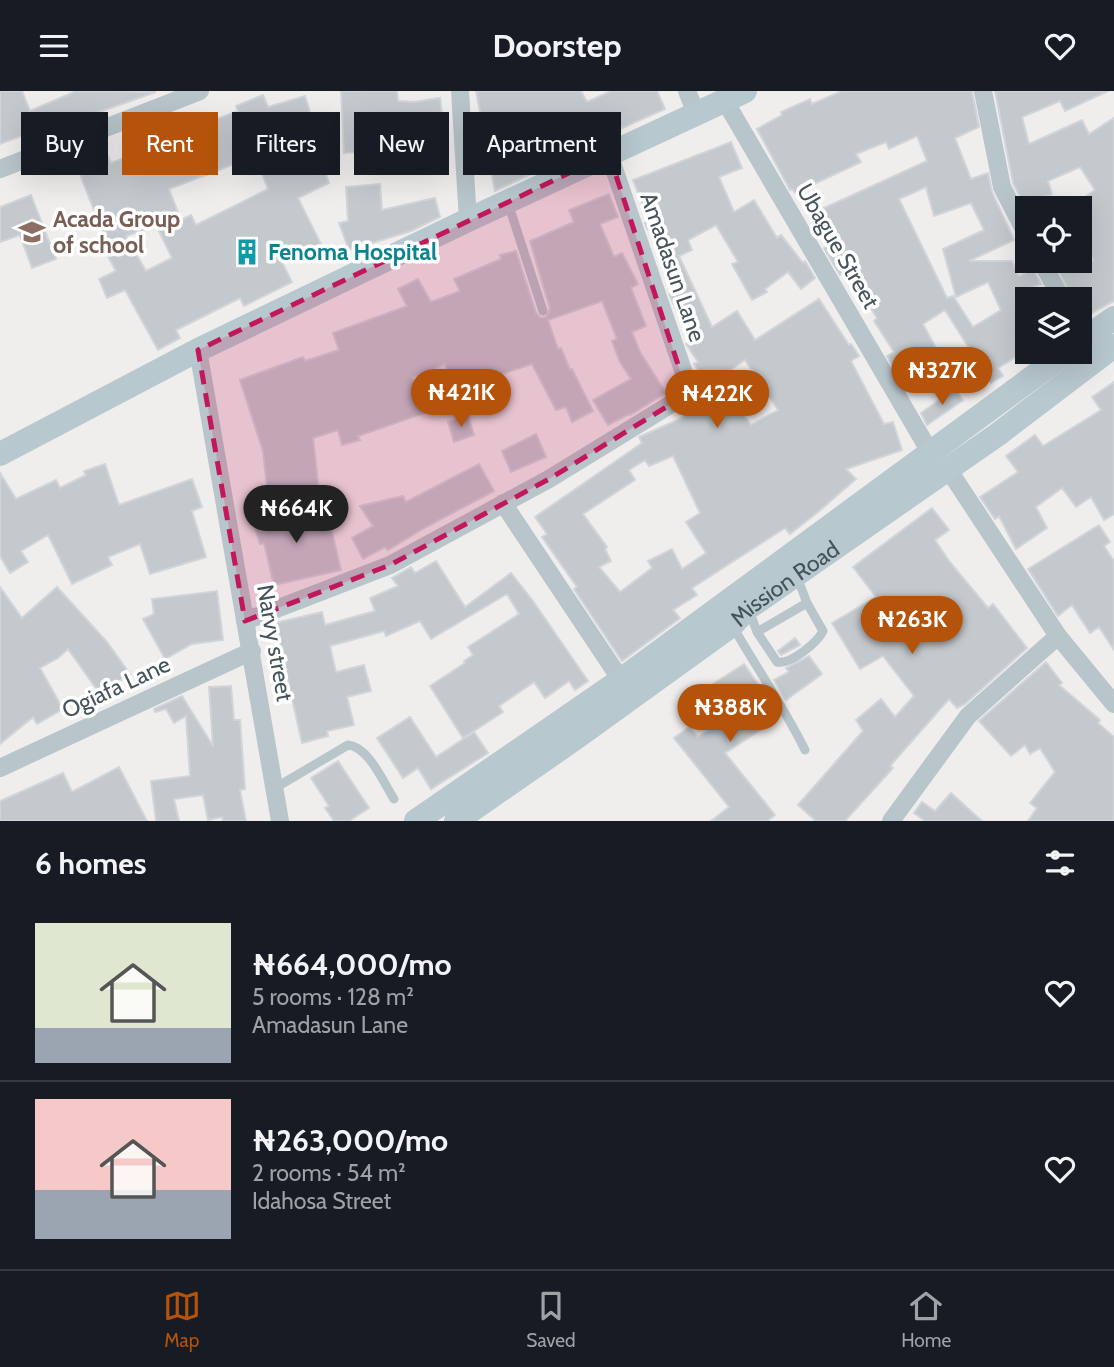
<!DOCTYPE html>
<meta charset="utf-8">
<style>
body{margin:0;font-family:Cabin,sans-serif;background:#20242c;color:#f1f3f6;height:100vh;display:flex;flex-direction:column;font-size:26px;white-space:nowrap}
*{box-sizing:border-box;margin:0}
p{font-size:23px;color:#9ea1a6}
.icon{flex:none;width:38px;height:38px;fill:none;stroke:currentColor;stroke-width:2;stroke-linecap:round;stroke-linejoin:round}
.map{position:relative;height:730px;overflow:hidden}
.panel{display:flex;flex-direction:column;background:#171b24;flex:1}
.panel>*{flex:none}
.banner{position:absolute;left:21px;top:21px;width:700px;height:63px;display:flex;gap:14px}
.fabs{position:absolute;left:1015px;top:105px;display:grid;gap:14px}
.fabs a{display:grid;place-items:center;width:77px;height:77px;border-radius:0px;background:#171b24;box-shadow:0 7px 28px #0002;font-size:35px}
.price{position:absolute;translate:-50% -60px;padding:0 16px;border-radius:24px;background:#b45309;color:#fff;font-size:23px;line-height:46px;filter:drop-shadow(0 2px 4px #0008)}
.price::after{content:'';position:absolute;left:50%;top:42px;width:21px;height:16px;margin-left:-10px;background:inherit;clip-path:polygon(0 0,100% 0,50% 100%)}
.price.active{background:#222;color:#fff}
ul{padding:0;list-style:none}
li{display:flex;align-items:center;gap:21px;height:175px;padding:0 35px}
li+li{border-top:2px solid #363941}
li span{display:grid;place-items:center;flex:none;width:196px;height:140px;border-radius:0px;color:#555}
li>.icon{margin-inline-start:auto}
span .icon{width:84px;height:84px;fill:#fffc;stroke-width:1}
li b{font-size:30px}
h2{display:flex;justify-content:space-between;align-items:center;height:84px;padding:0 35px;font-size:30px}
.tag{padding:0 24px;border-radius:0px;background:#171b24;box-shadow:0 7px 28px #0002;font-size:24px;line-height:63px}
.tag.active{background:#b45309;color:#fff}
header{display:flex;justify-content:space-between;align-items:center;height:91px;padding:0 35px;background:#171b24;font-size:32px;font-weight:800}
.tab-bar{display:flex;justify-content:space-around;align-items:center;height:98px;border-top:2px solid #363941;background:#171b24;font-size:19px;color:#9ea1a6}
.tab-bar a{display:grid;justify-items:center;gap:4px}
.tab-bar .active{color:#b45309}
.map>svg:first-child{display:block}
</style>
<header><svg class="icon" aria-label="menu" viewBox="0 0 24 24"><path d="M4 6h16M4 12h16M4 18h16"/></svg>Doorstep<svg class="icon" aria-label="heart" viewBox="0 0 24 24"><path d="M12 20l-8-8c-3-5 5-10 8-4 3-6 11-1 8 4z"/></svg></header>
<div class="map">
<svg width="1114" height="730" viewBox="0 0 1114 730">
<rect width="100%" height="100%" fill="#f0eded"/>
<path fill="#c4c9cd" stroke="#d1d5d9" stroke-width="2" fill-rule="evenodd" d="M0 0H22L30 20 76 0 156 1 102 20 49 44 45 36 0 53Z
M341 0H397L398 10 414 11 440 7 442 24 416 28 417 57 344 62Z
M476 0H581L587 11 611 0H657L665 18 609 43 603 30 560 52 567 66 495 100Z
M842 0H972L979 36 955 47 971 88 988 82 992 101 1014 149 969 170H1012L1019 185 1033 178 1041 193 1026 198 1031 208H1027V256L1018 261H1024L998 277 1003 285 991 292 945 219 923 233 943 270 903 293 887 265 894 261 874 230 877 227 846 179 840 184 824 157 828 154 809 124 927 70 917 45 889 58 886 51 856 63 861 71 795 102 792 98 790 99 757 38 782 24 781 21 810 8 812 13ZM926 96 934 125 971 112 984 139 943 158 956 206 988 191 1001 219 973 236 953 205 947 207 899 108Z
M995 0H1108L1065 20 1060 10 1022 26 1029 53 1082 29 1089 43 1114 27V210L1080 228V208H1073L1054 170H1094L1081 141 1092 136 1076 112 1095 99 1080 76 1048 90 1052 103 1023 112 1013 92Z
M263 4 268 16 305 5 323 63H320L329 92 298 107 321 153 282 171 292 191 244 215 240 207 176 239 180 247 158 259 125 199 107 207 99 188 116 180 105 160 109 158 76 73 106 61 111 72 177 47 175 44 238 20 236 15ZM255 65 268 98 196 134 191 124 181 129 169 98ZM156 134 172 167 146 180 126 145Z
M731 51 742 77 719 86 734 121 754 109 777 147 781 144 803 172 805 170 815 187 801 198 788 181 765 198 767 201 752 209 732 173 738 171 716 134 688 149 692 159 679 165 712 236 737 220 755 249 819 208 849 254 851 253 859 265 851 270 884 333 893 331 902 359 846 378 856 388 818 421 790 443 785 437 692 497 697 504 673 519 680 527 622 570 574 498 577 496 542 446 547 443 535 426 642 352 639 346 680 328 723 296 751 334 778 319 745 269 708 294 694 273 698 271 686 253 691 250 669 203 679 199 646 135 645 132 649 130 633 89ZM673 365 700 422 686 431 706 462 682 478 672 458 648 470 652 477 620 501 599 476 611 470 605 458 607 456 583 423 635 389 629 379 645 369 649 375Z
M380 93 382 119 435 107 440 126 411 140 349 159 339 132 348 130 346 96Z
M609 103 618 126 600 133 614 166 622 162 638 193 631 197 646 235 632 241 640 261 666 302 630 324 629 323 608 334 593 309 631 288 620 271 612 250 617 248 602 210 548 229 558 258 561 257 570 279 572 278 593 320 572 331 566 316 556 319 532 273 481 290 485 300 458 310 445 273 412 286 425 322 358 345 360 349 342 354 338 339 313 347 319 400 268 405 263 360 240 289 303 266 305 270 339 259 333 242 407 215 398 198 418 188 431 211 460 200 454 188 501 168 500 164 516 160 536 222 541 227 546 226 550 218 530 150 574 131 569 119Z
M31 104 56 168 32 177 20 144 0 151V116Z
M1114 291V423L1104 429 1091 406 1076 416 1062 397 1036 416 1047 437 1016 458 999 425 995 428 980 406 1018 381 1006 365 1035 344 1043 355 1101 319 1092 306Z
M955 298 963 309 927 334 921 322Z
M468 325 474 344 454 351 448 331Z
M536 343 546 366 511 381 502 360Z
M105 373 119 414 192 388 202 416 192 420 206 466 150 483 140 453 108 466 112 474 72 493 48 444 21 460 28 471 10 482 0 465V382L16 408 56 389 60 397 86 384 84 380Z
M479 373 494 400 426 436 388 459 385 456 363 468 352 447 373 435 360 415 403 405 406 411Z
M280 413 286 432 328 424 341 479 274 494 264 452 260 453 250 422Z
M932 417 949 439 935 449 949 470 988 517 993 513 1027 557 965 613 957 617 949 608 890 675 893 677 845 730H816L798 714 863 640 856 629 881 608 895 626 914 605 883 565 860 578 832 532 876 506 853 476Z
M1099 434 1110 451 1104 455 1114 470V559L1099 536 1090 542 1072 514 1058 525 1028 478Z
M436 470 465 516 511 482 533 510 588 590 575 599 569 590 545 607 534 591 499 615 503 621 463 647 430 595 465 572 464 570 473 564 468 556 519 523 507 503 431 548 420 530 386 545 384 540 330 555 336 581 364 574 371 600 347 606 354 634 327 640 328 645 302 652 275 532 322 521 325 534 375 520 370 507 398 495 392 487 411 476 415 482Z
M0 496 22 527 57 496 107 551 130 583 100 603 68 558 58 567 40 577 63 618 37 633 33 626 0 653Z
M217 500 223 549 192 553 165 568 143 528 154 523 152 508Z
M795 547 800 554 781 564 778 560Z
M809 565 822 583 786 609 774 589 789 581 786 577Z
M1046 571 1062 592 1059 594 1100 629 1098 632 1114 646V730H1028L1037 717 1030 712 1055 681 1040 657 1030 663 1025 654 1011 665 979 630Z
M744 573 773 615 755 628 762 638 725 662 775 724 767 730H711L729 716 674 647 689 636 698 646 719 632 699 602Z
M231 595 234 629H240L245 698 240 699 246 730H223L222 726 208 729 203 704 174 708 179 730H156L151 690 190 685 186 625 174 632 166 618 155 621 154 618 182 605 213 655 209 596Z
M410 626 436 666 474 641 488 662 431 698 418 677 403 687 377 647Z
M338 670 369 717 349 730H334L325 717 329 715 311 687Z
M119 676 147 730H0V710L63 682 72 701Z
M951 702 982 730H925L914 722 922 711 935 720Z"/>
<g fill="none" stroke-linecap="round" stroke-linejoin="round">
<path stroke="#b8c5ca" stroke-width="9" d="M508 112 543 220
M749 519 757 541 807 512 797 486
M732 534C756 576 784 616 805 659
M757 541 777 571C790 574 817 552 823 540L807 512
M275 697 348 654C369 656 383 691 394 708"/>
<path stroke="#b8c5ca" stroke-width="18" d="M460 0 468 129
M687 0 696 22
M983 0 1002 96 1027 144
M725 10 930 361
M0 78 200 0
M1041 170 1062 208
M198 259 280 730
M948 378 1058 545 1114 613
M503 412 621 589
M245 530 390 474 549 388 681 307 686 298 685 285 609 63
M0 677 252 560
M891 730 968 625 1058 545"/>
<g stroke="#b8c8cf" stroke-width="24">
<path d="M1080 251 1114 227"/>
<path d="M0 363 198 259 468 129 745 0"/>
<path d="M416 730 621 589 1067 261"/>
<path id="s1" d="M456 730 577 646 732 534 748 517 997 344 1114 255"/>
</g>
</g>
<path fill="#c2185b" fill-opacity="0.2" stroke="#c2185b" stroke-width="5" stroke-dasharray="14 9" stroke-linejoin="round" d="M609 63 686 298 681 307 549 388 390 474 245 530 198 259Z"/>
<defs>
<g id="school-bare" transform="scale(2.1)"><path d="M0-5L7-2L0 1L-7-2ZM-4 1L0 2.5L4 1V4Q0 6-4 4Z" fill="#8d6e63" stroke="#fff" stroke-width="2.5" paint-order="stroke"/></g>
<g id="building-bare" transform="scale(2.1)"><path d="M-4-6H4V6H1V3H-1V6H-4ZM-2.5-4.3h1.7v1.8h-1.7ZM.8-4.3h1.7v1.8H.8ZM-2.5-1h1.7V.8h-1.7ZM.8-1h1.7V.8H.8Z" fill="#0f9aa8" stroke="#fff" stroke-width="2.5" paint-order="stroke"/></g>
</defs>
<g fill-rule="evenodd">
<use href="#school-bare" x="32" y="141"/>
<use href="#building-bare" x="247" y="161"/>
</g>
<g text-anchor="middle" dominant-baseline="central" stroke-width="7" stroke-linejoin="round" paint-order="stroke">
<g font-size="23" font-weight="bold" fill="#785e54" stroke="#fff" text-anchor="start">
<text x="53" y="128">Acada Group<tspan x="53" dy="26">of school</tspan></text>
</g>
<g font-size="23" fill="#45545a" stroke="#fff">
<text transform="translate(838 155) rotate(60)">Ubague Street</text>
<text transform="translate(673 176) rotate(71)">Amadasun Lane</text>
<text stroke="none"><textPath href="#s1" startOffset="406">Mission Road</textPath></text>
<text transform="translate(275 552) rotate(80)">Narvy street</text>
<text transform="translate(116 596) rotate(-25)">Ogiafa Lane</text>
</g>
<g font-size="23" font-weight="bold" fill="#0d838f" stroke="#fff" text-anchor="start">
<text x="268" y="161">Fenoma Hospital</text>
</g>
</g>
</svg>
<div class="fabs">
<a><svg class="icon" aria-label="locate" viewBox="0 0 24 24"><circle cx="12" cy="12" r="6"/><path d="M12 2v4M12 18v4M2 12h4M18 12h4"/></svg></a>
<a><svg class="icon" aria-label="layers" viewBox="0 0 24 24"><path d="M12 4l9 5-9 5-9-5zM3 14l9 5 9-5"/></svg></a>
</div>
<b class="price" style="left:942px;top:316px">₦327K</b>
<b class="price" style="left:461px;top:338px">₦421K</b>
<b class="price" style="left:717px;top:339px">₦422K</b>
<b class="price active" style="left:296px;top:454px">₦664K</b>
<b class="price" style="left:912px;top:565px">₦263K</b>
<b class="price" style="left:730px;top:653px">₦388K</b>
<div class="banner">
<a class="tag">Buy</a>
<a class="tag active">Rent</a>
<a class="tag">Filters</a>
<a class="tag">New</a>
<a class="tag">Apartment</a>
</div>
</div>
<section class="panel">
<h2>6 homes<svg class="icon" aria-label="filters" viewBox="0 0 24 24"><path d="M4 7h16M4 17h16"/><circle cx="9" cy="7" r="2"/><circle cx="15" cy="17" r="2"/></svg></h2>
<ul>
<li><span style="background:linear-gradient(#dfe7d0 75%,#9aa5b1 0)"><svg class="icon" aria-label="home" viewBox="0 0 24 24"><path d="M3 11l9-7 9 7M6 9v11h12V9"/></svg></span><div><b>₦664,000/mo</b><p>5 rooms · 128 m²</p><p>Amadasun Lane</p></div><svg class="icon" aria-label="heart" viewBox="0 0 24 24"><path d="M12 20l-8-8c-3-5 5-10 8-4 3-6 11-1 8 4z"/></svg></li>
<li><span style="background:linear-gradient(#f6c9c9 65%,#9aa5b1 0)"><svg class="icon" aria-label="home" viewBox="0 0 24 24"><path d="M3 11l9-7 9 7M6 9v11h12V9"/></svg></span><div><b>₦263,000/mo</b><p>2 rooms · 54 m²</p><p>Idahosa Street</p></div><svg class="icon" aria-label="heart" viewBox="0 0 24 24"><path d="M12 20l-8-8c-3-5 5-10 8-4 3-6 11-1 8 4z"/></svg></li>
</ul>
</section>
<nav class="tab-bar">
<a class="active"><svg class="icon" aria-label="map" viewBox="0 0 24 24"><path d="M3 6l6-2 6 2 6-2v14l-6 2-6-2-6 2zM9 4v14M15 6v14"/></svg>Map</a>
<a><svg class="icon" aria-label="saved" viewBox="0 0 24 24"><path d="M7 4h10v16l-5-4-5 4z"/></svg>Saved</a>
<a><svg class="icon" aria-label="home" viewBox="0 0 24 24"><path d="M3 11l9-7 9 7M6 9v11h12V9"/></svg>Home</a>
</nav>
